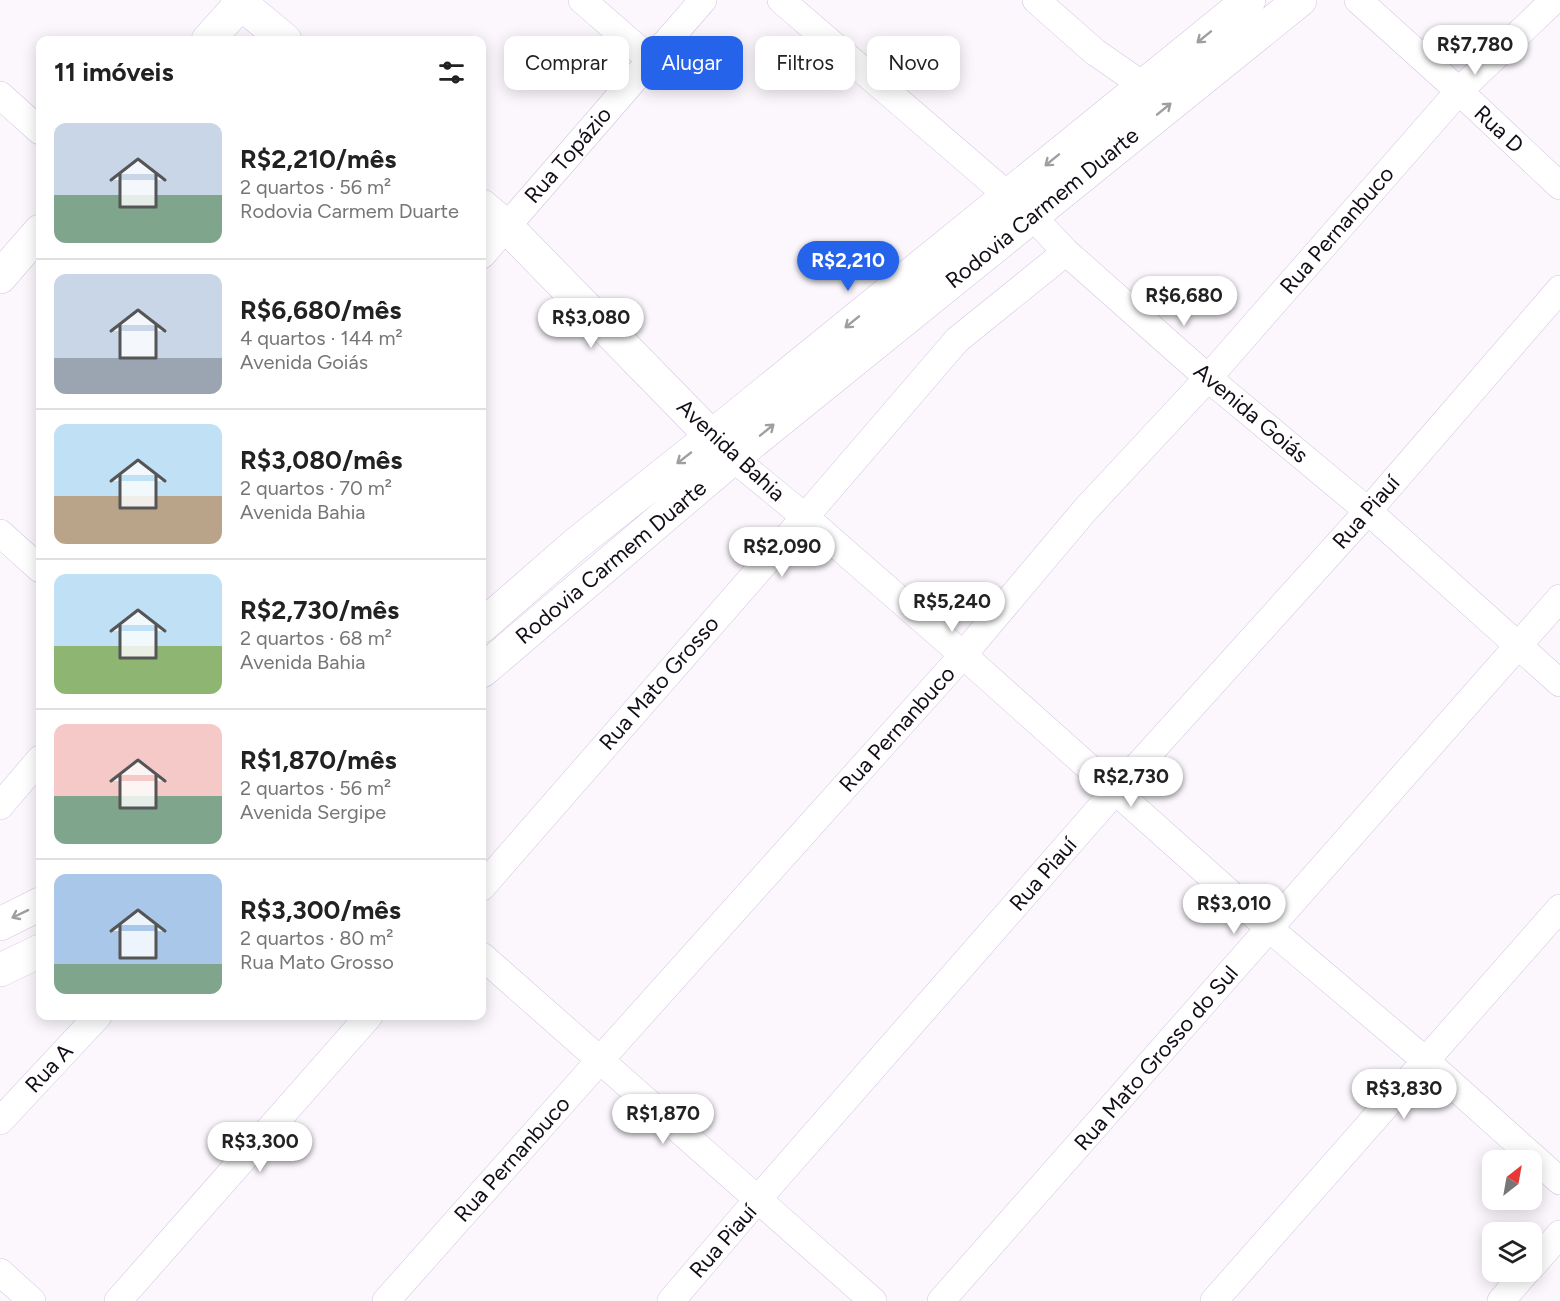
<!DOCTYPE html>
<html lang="pt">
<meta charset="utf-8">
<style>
body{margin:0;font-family:Figtree,sans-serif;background:#f6f6f6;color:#222;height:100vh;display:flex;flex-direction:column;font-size:22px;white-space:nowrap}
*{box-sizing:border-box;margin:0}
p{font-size:20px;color:#767676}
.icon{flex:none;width:33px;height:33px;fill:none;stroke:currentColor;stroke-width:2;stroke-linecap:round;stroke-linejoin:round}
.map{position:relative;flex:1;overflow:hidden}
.side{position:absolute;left:36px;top:36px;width:450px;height:984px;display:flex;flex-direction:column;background:#fff;border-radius:12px;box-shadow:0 3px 15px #0003}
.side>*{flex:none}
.guide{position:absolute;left:504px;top:36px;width:570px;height:54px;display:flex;gap:12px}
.needle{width:39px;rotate:31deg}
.controls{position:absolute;left:1482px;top:1150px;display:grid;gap:12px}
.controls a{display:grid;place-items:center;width:60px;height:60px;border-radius:12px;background:#fff;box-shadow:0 3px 15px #0003;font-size:30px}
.price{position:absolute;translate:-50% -51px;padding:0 14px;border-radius:21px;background:#fff;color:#222;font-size:20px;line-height:39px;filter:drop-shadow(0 2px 3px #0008)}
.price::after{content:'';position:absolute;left:50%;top:36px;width:18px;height:14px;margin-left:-9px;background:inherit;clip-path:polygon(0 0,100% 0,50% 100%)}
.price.current{background:#2563eb;color:#fff}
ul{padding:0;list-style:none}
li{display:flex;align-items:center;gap:18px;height:150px;padding:0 18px}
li+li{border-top:2px solid #e0e0e0}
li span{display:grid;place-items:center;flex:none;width:168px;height:120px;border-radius:12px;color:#555}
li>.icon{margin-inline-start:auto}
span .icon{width:72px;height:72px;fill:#fffc;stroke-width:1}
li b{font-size:26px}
h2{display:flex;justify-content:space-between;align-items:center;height:72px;padding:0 18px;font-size:26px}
.pill{padding:0 21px;border-radius:12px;background:#fff;box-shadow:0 3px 15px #0003;font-size:21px;line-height:54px}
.pill.current{background:#2563eb;color:#fff}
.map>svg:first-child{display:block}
</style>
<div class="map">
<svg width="1560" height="1301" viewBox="0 0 1560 1301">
<rect width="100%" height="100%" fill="#fbf7fd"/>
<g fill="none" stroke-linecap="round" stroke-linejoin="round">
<g stroke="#d5c4e0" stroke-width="28">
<path id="minor" d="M582 0 650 59
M781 0 1033 217 1066 252 1208 378 1368 511 1560 683
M1036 0 1095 52 1144 86
M1358 0 1459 91 1560 186
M0 95 40 131
M482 255 703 0
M733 458 805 517 963 655 1270 929 1426 1061 1560 1181
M0 533 40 569
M0 806 40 759
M482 887 805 517 957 340 1066 252
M482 956 873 1301
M0 1121 98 1016
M1532 1266 1560 1234
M0 1272 32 1301
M118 1301 369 1016
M386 1301 600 1060 963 655 1085 510 1208 378 1459 91 1554 0
M671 1301 758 1199 1116 790 1368 511 1560 289
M941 1301 1560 598
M1214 1301 1560 908
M1501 1301 1526 1272"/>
</g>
<g stroke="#d5c4e0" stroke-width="34">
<path id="tertiary" d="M237 0 285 40
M208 40 244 0
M482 206 507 227 726 451
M0 277 40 231
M482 626 576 544 712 436 1249 0
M482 671 733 458 1300 0
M0 924 40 904
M0 970 40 951"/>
</g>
<use href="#minor" stroke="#fff" stroke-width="27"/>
<use href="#tertiary" stroke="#fff" stroke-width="33"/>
</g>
<defs><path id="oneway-shaft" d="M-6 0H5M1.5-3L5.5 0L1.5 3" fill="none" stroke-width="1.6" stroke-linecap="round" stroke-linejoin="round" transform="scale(1.5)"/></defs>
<g stroke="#a19ea2">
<use href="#oneway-shaft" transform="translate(1204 37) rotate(141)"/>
<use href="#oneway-shaft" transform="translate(1164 109) rotate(-39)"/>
<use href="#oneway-shaft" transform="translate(1052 160) rotate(141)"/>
<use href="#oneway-shaft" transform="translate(852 322) rotate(141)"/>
<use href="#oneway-shaft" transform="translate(767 430) rotate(-39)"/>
<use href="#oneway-shaft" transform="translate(684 458) rotate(142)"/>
<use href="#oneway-shaft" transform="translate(20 914) rotate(154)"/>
</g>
<g text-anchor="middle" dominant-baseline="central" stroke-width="4.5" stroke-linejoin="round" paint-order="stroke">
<g font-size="22" fill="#130d17" stroke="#fff">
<text transform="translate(1499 129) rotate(43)">Rua D</text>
<text transform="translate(568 155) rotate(-49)">Rua Topázio</text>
<text transform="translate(1042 208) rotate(-39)">Rodovia Carmem Duarte</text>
<text transform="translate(1337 230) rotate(-49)">Rua Pernanbuco</text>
<text transform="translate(1251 413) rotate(40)">Avenida Goiás</text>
<text transform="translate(731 450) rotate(43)">Avenida Bahia</text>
<text transform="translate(1366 512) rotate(-49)">Rua Piauí</text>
<text transform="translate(611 562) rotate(-40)">Rodovia Carmem Duarte</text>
<text transform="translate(659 683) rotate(-49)">Rua Mato Grosso</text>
<text transform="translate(897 729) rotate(-48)">Rua Pernanbuco</text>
<text transform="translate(1043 874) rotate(-49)">Rua Piauí</text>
<text transform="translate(1156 1058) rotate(-49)">Rua Mato Grosso do Sul</text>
<text transform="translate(49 1068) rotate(-47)">Rua A</text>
<text transform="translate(512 1159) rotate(-48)">Rua Pernanbuco</text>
<text transform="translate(723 1241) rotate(-49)">Rua Piauí</text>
</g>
</g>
</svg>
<div class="controls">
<a><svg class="needle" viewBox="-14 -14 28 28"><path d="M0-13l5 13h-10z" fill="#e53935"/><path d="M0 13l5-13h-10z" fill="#767676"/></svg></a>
<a><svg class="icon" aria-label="layers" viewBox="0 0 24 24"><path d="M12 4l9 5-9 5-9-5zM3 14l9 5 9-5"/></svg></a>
</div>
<b class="price" style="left:1475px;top:76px">R$7,780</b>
<b class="price current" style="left:848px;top:292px">R$2,210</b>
<b class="price" style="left:1184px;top:327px">R$6,680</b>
<b class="price" style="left:591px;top:349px">R$3,080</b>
<b class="price" style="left:782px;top:578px">R$2,090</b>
<b class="price" style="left:952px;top:633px">R$5,240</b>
<b class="price" style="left:1131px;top:808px">R$2,730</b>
<b class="price" style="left:1234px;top:935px">R$3,010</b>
<b class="price" style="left:1404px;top:1120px">R$3,830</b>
<b class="price" style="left:663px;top:1145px">R$1,870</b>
<b class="price" style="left:260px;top:1173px">R$3,300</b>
<div class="guide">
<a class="pill">Comprar</a>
<a class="pill current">Alugar</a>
<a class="pill">Filtros</a>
<a class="pill">Novo</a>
</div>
<section class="side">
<h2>11 imóveis<svg class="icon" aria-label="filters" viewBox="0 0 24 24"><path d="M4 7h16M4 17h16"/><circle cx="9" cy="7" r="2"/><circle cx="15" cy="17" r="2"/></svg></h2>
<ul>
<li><span style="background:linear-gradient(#c9d6e8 60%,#7fa58c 0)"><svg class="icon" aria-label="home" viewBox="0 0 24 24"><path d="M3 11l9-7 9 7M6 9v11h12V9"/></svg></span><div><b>R$2,210/mês</b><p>2 quartos · 56 m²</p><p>Rodovia Carmem Duarte</p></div></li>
<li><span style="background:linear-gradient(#c9d6e8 70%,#9aa5b1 0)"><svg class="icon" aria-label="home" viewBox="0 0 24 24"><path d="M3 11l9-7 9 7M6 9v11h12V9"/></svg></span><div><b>R$6,680/mês</b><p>4 quartos · 144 m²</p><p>Avenida Goiás</p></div></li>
<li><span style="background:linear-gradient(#bfe0f5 60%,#b9a48a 0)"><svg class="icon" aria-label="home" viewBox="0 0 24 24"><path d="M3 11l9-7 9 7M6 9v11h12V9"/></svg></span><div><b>R$3,080/mês</b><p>2 quartos · 70 m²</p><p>Avenida Bahia</p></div></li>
<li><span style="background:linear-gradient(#bfe0f5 60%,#8fb573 0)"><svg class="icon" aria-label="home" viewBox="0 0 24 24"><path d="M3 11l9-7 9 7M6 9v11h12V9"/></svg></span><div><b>R$2,730/mês</b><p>2 quartos · 68 m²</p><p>Avenida Bahia</p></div></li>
<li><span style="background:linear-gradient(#f6c9c9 60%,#7fa58c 0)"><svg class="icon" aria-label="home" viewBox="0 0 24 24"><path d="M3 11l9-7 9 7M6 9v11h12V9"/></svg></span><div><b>R$1,870/mês</b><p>2 quartos · 56 m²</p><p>Avenida Sergipe</p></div></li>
<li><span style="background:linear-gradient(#a9c7e8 75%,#7fa58c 0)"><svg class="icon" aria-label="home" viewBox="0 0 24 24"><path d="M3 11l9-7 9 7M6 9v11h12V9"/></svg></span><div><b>R$3,300/mês</b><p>2 quartos · 80 m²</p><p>Rua Mato Grosso</p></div></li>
</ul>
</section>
</div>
